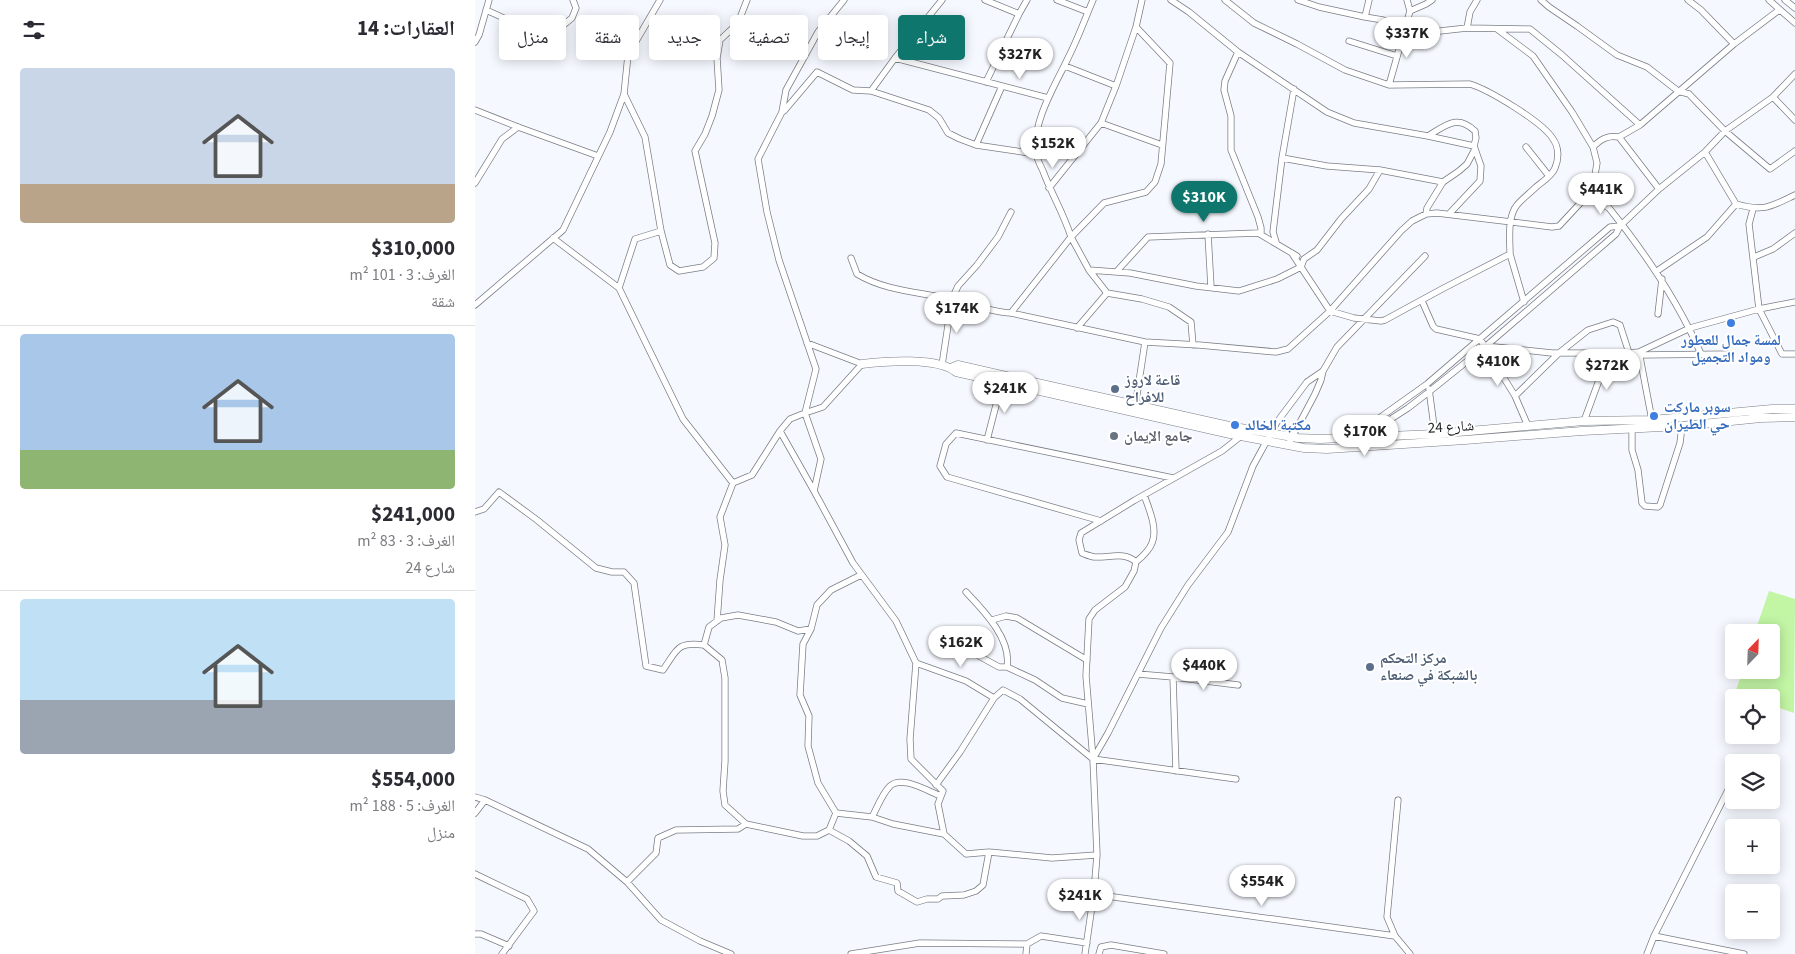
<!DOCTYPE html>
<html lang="ar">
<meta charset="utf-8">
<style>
body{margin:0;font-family:"Source Sans 3","Noto Naskh Arabic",sans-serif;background:#f7f7f7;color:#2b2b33;direction:rtl;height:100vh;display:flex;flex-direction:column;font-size:19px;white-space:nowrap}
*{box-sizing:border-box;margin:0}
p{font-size:16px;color:#7c7c81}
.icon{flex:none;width:28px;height:28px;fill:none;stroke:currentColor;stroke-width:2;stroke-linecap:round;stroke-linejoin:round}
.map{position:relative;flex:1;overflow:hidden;direction:ltr}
.drawer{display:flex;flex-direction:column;background:#fff;width:475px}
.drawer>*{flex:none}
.top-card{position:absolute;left:15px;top:15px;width:475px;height:45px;direction:rtl;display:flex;gap:10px}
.needle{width:32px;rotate:23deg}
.buttons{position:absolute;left:1250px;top:624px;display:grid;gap:10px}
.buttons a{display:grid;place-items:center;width:55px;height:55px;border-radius:5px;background:#fff;box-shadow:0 2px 12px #0003;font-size:25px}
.price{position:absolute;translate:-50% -42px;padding:0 11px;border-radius:18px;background:#fff;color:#222;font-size:16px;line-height:32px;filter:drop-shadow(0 1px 2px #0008)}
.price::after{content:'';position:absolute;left:50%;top:30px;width:15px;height:11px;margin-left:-8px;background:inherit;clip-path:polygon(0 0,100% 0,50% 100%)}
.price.active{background:#0f766e;color:#fff}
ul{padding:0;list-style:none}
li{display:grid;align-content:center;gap:10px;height:265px;padding:0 20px}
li+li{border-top:1px solid #e1e1e2}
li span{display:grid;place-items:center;height:155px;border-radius:5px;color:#555}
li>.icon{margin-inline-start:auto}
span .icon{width:90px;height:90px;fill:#fffc;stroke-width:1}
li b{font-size:21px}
h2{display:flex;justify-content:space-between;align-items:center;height:60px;padding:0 20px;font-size:21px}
.chip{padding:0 18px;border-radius:5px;background:#fff;box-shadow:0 2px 12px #0003;font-size:18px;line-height:45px}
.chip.active{background:#0f766e;color:#fff}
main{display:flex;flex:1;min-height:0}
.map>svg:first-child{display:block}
</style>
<main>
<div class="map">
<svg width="1320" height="954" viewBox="0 0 1320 954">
<rect width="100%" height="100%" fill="#f5f8fe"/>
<path fill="#c2f5a4" d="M1294 591 1320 599 1319 713 1296 705V698L1273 697 1260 693 1268 670H1296V632H1280Z"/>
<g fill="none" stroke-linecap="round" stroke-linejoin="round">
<g stroke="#7a7e85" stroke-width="7">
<path id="minor" d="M467 0 420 58 573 98
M510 0 544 14 511 82
M582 0 613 12
M696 0 714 12 763 52 852 112 879 123 953 136 999 146 1000 149 992 164 984 171 968 182 952 208 951 214 937 221 926 231 855 311 818 255
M750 0 779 23 822 44 870 70 914 85 995 84C1014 90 1068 122 1078 139 1084 147 1084 159 1080 168 1077 176 1067 182 1061 187 1055 193 1047 199 1042 205 1032 217 1035 240 1035 254
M823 0 844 7 890 17
M894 0 890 17 908 20 947 33 992 28 1055 29 1087 55 1165 125 1259 44 1304 10
M1066 0 1074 7 1102 26 1142 55 1172 67 1203 91 1214 94 1250 131 1295 169 1320 151
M1213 0 1226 10 1259 44
M1294 0 1320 23
M1310 0 1320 8
M11 10 58 31 86 27 97 18 101 8 98 0
M935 11 951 4 957 0
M544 14 552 0
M661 27 695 63 686 164 680 182 671 192 629 203 596 237 614 270 655 273 721 286 764 291 802 279 826 267 829 259 842 250 866 219 894 189 905 170
M992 28 995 12 1002 0
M874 41 922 56
M0 42 4 35 14 0
M763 52 750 81 749 90 756 116V150L783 217 786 228V234
M590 66 641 86
M914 85 935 11 932 0
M396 91 420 58
M149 94 170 137 186 231 195 265 204 271 228 267 239 258 240 243 220 151 230 134 237 116 244 90 242 58 245 40 263 23 272 0
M1298 97 1320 120
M0 110 43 127 123 156
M309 111 342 72 378 90 396 91 454 110 464 118 473 133 485 139 501 145 561 154
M626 123 687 145
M1165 125 1144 137 1184 189
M953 136C971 125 982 114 1000 131L1001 138 999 146
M501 145 527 86
M1051 147 1074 176
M1118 147C1126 139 1133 135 1144 137
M1230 152 1261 204C1289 212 1295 207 1320 195
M807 158 852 166 905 170 968 182
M0 183 27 139 43 127
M574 188 626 123 641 86 661 27 667 0
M1110 198 1125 203 1134 208C1171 254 1203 301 1226 354
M1278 209 1274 224 1284 309 1307 354H1320
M951 214 962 213 1077 227 1084 226 1110 198 1119 181 1122 163 1118 147 1097 112 1058 56 1022 29
M974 214 1005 181 1006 166 1000 149
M1145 226 1184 189 1230 152 1250 131 1298 97 1320 74
M733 234 736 287
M78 238 144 288 208 419 258 483
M801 242 798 232 807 158 819 89
M1279 257 1298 249 1320 233
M376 258 382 274C410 291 445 292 475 299 496 304 515 312 536 313L670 342 724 345 801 352 813 349 855 311 879 318 906 321 910 320 967 289 1035 254 1049 302
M614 270 632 293 667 299 694 307 716 322 718 345
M642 271 673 237 783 233 822 256
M1182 271 1232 237 1261 204
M144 288 160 239 186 231
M947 301 958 326 961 329 1005 339 1040 396 1053 426
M0 305 88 230 135 132 149 94 153 55 185 0
M536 313 596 237C589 214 576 193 568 171 565 165 562 159 561 153 557 121 581 84 594 56 603 38 610 19 618 0
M1183 314 1187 279
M602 328 632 293
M332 343 387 364 348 407 330 413 346 459 339 491 378 563 421 621 441 663 435 739 436 759 468 791 463 804 469 834 491 854 514 852 577 858 622 855
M1011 346 1077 353H1152L1164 352 1177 420
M1164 352 1215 328 1284 309 1320 302
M1164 355 1255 354
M467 365 477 299 483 286 502 265 523 237 536 212
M954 389 960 434
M1040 396 1084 353 1113 330 1138 322 1145 325 1154 353
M660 408 670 342
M1109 421 1134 353
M1157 428V450L1163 470 1167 503 1170 506 1183 507 1185 505 1205 443 1207 426
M305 431 315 419 330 413 341 369 304 260 292 212 283 159 307 112 311 90 343 32 369 0
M512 440 527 382
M813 445 840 394 846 380 848 371 862 347 950 256
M871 446 888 437 933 408 955 391 1011 346 1141 234 1145 226 1135 227 952 384 893 426 873 437
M0 512 9 509 24 492 62 520 121 568 137 572H149L159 583 171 666 188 670C202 650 202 641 229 645
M626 521 472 477 465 466 471 444 481 433 698 478
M661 562C667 557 674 551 677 543 683 529 674 509 669 495
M491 592C508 610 537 639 532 667
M517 620 531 616 542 618 612 660
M242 621 245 580 250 545 245 517 258 483 277 475 305 431 339 491
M336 629 328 644 325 695 334 716 333 746 343 783 361 813
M491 631 504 656 524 667H532L560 680 587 698 613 704
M441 663 491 681 519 698
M663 674 698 677 701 771
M698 677 763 685
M618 759 633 733 686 628 713 585 753 532 778 466 802 422 832 382 848 371
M461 785 485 752 519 698 528 690 545 699 618 759 761 779
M0 797 10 800 113 849 152 882 186 920 225 941 256 954
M0 813 10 800
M397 817 418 824 469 834
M271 824 250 805 248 791 250 761V678L247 660 229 645 234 627 246 618 263 615 301 622 323 631 336 629 342 605 356 590 386 575
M354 830 374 841 392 856 401 877 422 883 423 891 442 902 452 899H463L467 896 489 895 501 891 508 885 514 852
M0 874 52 899 59 911 27 954
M152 882 181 853 183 838 201 830 263 829 271 824 328 836H342L354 830 361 813 397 817C402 808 407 794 415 786 427 775 452 791 466 796
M619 892 639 897 920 936 935 954
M0 934H6L34 946
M920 936 912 917 923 800
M1179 936 1269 954
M552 944 566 936 612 943
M376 954 445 943 552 944 551 954
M610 954 619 892 622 855 618 759 611 676 614 619 620 610 650 587 659 571 661 562C649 551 634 558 619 557 615 556 611 555 607 553L604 540 606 533 660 500 747 451 766 436
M624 954 626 947 636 945 689 954
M1172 954 1179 936 1254 788"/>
</g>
<g stroke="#7a7e85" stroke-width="9">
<path id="tertiary" d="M387 364C410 361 463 357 481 372L755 434 829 448 852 449 990 440 1107 431 1207 426 1286 418 1320 417
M476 368 483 365 754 426 823 438 845 439 960 434 1109 421 1177 420 1297 409H1320
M901 437 899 431 902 427
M890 440 888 437 889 433 893 426"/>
</g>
<use href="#minor" stroke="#fff" stroke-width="5.5"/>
<use href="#tertiary" stroke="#fff" stroke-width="8"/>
</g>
<g fill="#3f7fe0" stroke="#fff" stroke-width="2">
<circle cx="1256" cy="323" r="5"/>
<circle cx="1179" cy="416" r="5"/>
<circle cx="760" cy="425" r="5"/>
</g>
<g fill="#5c6f8a" stroke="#fff" stroke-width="2">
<circle cx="640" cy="389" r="5"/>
<circle cx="895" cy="667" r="5"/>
</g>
<circle fill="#6b7280" stroke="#fff" stroke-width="2" cx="639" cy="436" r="5"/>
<g text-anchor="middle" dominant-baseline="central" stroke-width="4" stroke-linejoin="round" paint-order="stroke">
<g font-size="15" font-weight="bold" fill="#366cbe" stroke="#fff" text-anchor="start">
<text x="1256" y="340" text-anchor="middle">لمسة جمال للعطور<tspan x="1256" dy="17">ومواد التجميل</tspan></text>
<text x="1189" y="407">سوبر ماركت<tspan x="1189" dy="17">حي الطيران</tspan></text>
<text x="770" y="425">مكتبة الخالد</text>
</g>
<g font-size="15" font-weight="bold" fill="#4e5e75" stroke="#fff" text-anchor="start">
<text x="650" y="380">قاعة لاروز<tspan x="650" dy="17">للافراح</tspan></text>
<text x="905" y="658">مركز التحكم<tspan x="905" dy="17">بالشبكة في صنعاء</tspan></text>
</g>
<g font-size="15" fill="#1b1c1f" stroke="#fff">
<text transform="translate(976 427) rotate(-3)">شارع 24</text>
</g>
<g font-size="15" font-weight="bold" fill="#5b616d" stroke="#fff" text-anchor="start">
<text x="649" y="436">جامع الإيمان</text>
</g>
</g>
</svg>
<div class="buttons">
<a><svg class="needle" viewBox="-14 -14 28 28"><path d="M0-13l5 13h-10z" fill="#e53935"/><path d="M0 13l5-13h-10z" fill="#7c7c81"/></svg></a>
<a><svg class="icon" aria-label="locate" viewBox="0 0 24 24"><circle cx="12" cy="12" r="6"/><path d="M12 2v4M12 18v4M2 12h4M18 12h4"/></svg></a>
<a><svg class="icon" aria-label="layers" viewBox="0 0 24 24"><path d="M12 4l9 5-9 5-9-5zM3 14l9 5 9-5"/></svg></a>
<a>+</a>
<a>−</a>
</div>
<b class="price" style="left:932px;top:59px">$337K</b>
<b class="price" style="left:545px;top:80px">$327K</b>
<b class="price" style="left:578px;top:169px">$152K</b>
<b class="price" style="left:1126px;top:215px">$441K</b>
<b class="price active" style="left:729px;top:223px">$310K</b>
<b class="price" style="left:482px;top:334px">$174K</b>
<b class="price" style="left:1023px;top:387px">$410K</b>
<b class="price" style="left:1132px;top:391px">$272K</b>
<b class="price" style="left:530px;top:414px">$241K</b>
<b class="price" style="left:890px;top:457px">$170K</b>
<b class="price" style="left:486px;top:668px">$162K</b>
<b class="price" style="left:729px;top:691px">$440K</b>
<b class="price" style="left:787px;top:907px">$554K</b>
<b class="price" style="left:605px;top:921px">$241K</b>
<div class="top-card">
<a class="chip active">شراء</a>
<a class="chip">إيجار</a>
<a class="chip">تصفية</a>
<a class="chip">جديد</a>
<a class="chip">شقة</a>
<a class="chip">منزل</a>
</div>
</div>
<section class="drawer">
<h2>العقارات: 14<svg class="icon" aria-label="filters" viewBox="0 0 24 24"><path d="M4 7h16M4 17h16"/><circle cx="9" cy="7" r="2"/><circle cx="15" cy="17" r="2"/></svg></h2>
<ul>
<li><span style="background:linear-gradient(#c9d6e8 75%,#b9a48a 0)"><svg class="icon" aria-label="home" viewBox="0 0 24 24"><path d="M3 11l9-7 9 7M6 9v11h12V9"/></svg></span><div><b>$310,000</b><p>الغرف: 3 · 101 m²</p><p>شقة</p></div></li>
<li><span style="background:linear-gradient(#a9c7e8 75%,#8fb573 0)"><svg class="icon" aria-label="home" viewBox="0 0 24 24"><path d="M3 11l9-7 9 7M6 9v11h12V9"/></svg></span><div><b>$241,000</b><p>الغرف: 3 · 83 m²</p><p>شارع 24</p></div></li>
<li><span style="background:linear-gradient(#bfe0f5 65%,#9aa5b1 0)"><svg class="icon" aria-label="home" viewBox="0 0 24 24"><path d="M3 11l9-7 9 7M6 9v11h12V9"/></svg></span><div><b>$554,000</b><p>الغرف: 5 · 188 m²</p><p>منزل</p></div></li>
</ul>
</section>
</main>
